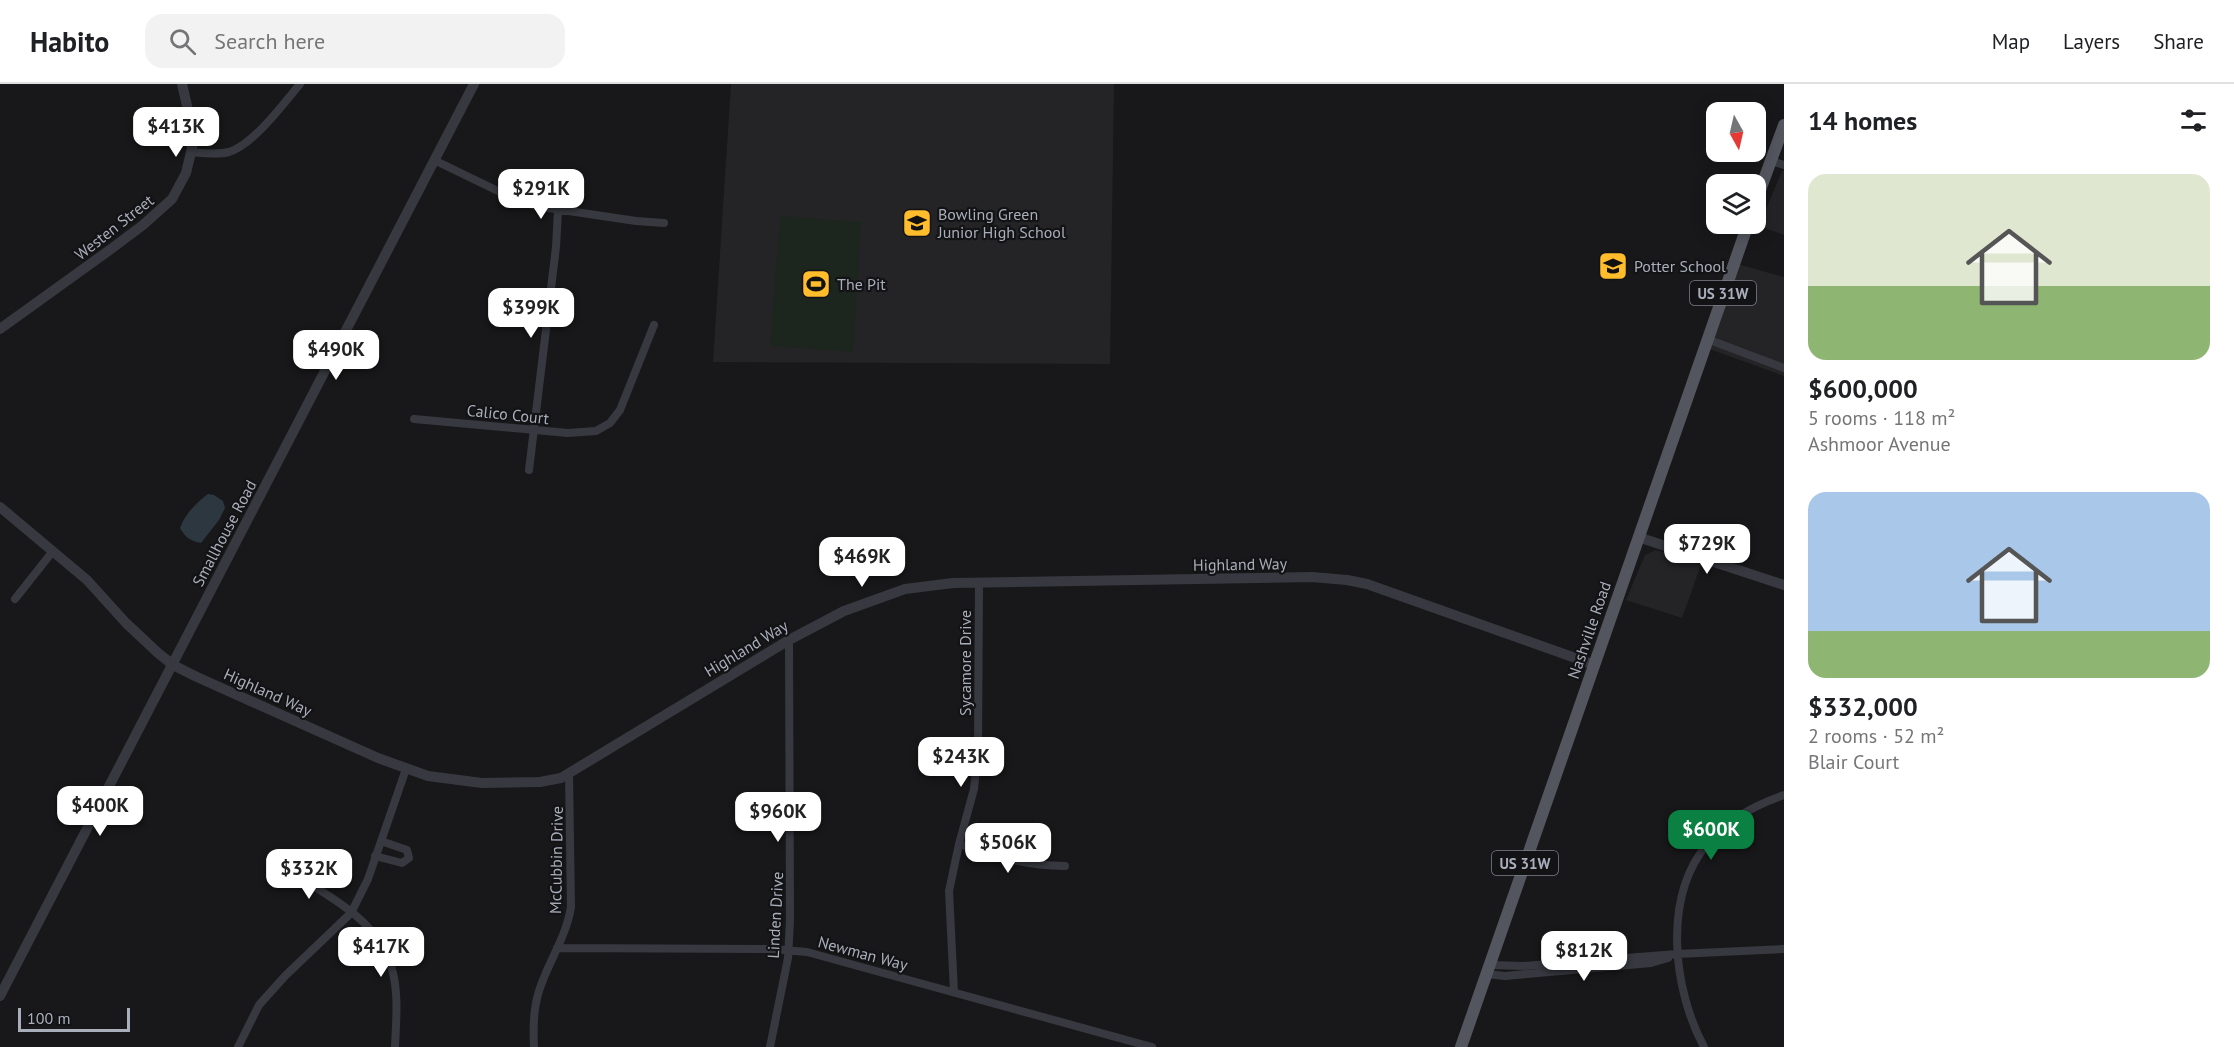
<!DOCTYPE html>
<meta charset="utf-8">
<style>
body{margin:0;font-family:"PT Sans",sans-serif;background:#f2f2f2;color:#202124;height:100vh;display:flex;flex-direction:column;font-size:22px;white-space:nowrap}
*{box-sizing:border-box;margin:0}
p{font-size:20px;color:#757577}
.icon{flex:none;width:33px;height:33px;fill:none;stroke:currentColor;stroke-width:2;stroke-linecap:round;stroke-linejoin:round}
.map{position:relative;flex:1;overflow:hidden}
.sheet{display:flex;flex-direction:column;background:#fff;width:450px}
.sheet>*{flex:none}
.needle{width:39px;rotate:172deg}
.controls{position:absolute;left:1706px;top:18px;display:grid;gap:12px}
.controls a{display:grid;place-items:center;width:60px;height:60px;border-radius:12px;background:#fff;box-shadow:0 3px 15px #0003;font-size:30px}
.scale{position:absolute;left:18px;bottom:15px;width:112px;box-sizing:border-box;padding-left:6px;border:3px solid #a9aebb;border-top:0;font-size:16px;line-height:21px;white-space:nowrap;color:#a9aebb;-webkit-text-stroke:4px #131315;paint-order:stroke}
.price{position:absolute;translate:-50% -51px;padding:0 14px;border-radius:12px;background:#fff;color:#222;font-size:20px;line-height:39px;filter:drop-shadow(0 2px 3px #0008)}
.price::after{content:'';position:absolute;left:50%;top:36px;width:18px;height:14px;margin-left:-9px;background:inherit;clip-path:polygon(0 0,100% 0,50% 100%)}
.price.current{background:#0b8043;color:#fff}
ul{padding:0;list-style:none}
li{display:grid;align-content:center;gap:12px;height:318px;padding:0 24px}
li span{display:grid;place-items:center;height:186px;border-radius:18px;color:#555}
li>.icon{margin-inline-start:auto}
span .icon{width:108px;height:108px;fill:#fffc;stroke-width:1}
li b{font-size:26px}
h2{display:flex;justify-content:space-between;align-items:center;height:72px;padding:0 24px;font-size:26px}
header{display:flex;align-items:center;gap:36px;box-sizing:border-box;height:84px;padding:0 30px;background:#fff;border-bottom:2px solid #e0e0e0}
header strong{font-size:28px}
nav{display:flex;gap:33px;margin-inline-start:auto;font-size:21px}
.search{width:420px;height:54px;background:#f2f2f2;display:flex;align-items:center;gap:15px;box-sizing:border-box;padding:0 21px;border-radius:18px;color:#757577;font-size:22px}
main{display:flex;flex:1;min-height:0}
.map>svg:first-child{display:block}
</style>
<header>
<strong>Habito</strong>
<div class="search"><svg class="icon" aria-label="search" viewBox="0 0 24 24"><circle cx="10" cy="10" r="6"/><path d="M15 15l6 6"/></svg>Search here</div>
<nav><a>Map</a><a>Layers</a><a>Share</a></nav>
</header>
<main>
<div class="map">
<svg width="1784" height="963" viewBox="0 0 1784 963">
<rect width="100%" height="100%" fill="#18181a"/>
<path fill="#242427" d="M731 0H1114L1110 280 713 278Z
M1782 87H1784V151L1759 142Z
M1734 179 1784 193V292L1704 263Z
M1656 466 1702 478 1682 534 1626 516 1645 471Z"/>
<path fill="#1d261e" d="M780 132 861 138 853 268 770 262Z"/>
<path fill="#2c3740" d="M208 410 214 411 223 417 225 424 219 436 201 459C190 457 185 453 180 444 185 430 196 419 208 410Z"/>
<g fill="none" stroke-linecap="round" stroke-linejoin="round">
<path stroke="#383940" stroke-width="8" d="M191 68C203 69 217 71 229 68 253 61 284 19 300 0
M434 76 502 109 535 122 636 137 664 139
M1771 77 1784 81
M1707 255 1784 284
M414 335 568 349 596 347 610 339 620 326 654 241
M529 386 556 163 558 126
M15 515 53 467
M959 760C999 773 1022 781 1065 782
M375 772 402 779 409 774 407 766 381 757
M281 782C322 809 379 834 392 885 399 910 396 938 395 963
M557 864 771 865 807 868 1152 963
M1489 881 1524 882 1677 870 1784 865
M1486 890 1505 892 1651 879 1668 874
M954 908 949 807 959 760 974 705 978 667 979 499
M238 963 259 921 285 892 351 829 368 795 406 685
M534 963C533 944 533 925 539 907 548 878 566 854 571 823L569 690
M770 963 788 874 790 836 789 556
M1704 963C1673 905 1662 813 1708 759 1728 735 1755 721 1784 711"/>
<path stroke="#383940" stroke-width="10" d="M0 245 111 165 143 141 172 115 186 89 192 64V43L182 0
M0 423 87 496 126 539 158 569 173 581 197 593 378 674 428 692 482 699 540 698 561 694 789 556 844 527 905 505 953 499 1312 493 1347 496 1367 500 1595 581
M1638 453 1784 501
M0 912 474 0"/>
<path stroke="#54565f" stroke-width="12" d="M1755 120 1784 41
M1461 963 1748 140"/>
</g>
<defs>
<g id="school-square" transform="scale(1.5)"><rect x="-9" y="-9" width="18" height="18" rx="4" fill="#ffbc2b" stroke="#131315"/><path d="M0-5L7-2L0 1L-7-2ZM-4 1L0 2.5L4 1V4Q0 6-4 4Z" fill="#111"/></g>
<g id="stadium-square" transform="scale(1.5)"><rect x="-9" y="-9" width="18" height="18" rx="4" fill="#ffbc2b" stroke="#131315"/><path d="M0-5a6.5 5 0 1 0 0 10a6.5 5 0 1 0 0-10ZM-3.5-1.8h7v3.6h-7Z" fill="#111"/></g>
</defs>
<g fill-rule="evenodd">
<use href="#school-square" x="917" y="139"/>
<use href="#school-square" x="1613" y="182"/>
<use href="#stadium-square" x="816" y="200"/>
</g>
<g text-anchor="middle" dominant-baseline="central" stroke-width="4.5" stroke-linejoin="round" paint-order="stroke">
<g fill="#131315" stroke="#7c8089" stroke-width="1.5">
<rect x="1690" y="197" width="66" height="24" rx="4.5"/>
<rect x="1492" y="767" width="66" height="24" rx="4.5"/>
</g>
<g font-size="15" font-weight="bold" fill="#a9aebb">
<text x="1723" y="209">US 31W</text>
<text x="1525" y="779">US 31W</text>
</g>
<g font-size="16" fill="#a9aebb" stroke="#131315" text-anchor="start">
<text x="938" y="130">Bowling Green<tspan x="938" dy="18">Junior High School</tspan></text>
<text x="1634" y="182">Potter School</text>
<text x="837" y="200">The Pit</text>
</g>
<g font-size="16" fill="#a9aebb" stroke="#131315">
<text transform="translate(114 143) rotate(-38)">Westen Street</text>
<text transform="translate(508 330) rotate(6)">Calico Court</text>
<text transform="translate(224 449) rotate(-62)">Smallhouse Road</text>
<text transform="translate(1240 480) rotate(-1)">Highland Way</text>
<text transform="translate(1589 546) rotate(-71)">Nashville Road</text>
<text transform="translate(746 564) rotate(-31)">Highland Way</text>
<text transform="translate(965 579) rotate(-90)">Sycamore Drive</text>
<text transform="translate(268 608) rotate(24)">Highland Way</text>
<text transform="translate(556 776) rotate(-89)">McCubbin Drive</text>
<text transform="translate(775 831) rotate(-87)">Linden Drive</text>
<text transform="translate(863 869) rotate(15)">Newman Way</text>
</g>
</g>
</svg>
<div class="controls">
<a><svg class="needle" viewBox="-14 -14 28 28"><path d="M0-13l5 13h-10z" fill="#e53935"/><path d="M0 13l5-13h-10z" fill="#757577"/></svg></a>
<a><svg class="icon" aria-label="layers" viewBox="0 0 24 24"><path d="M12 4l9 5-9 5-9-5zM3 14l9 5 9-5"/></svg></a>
</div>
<div class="scale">100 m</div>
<b class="price" style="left:176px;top:74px">$413K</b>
<b class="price" style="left:541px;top:136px">$291K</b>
<b class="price" style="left:531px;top:255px">$399K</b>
<b class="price" style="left:336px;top:297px">$490K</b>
<b class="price" style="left:1707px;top:491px">$729K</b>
<b class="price" style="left:862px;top:504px">$469K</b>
<b class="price" style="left:961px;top:704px">$243K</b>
<b class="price" style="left:100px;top:753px">$400K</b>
<b class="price" style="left:778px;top:759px">$960K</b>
<b class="price current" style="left:1711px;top:777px">$600K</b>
<b class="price" style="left:1008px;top:790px">$506K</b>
<b class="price" style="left:309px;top:816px">$332K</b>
<b class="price" style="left:381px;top:894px">$417K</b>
<b class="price" style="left:1584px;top:898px">$812K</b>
</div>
<section class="sheet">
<h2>14 homes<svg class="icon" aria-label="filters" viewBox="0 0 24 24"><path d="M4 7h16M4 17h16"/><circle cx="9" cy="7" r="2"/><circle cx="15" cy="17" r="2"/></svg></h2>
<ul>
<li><span style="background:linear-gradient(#dfe7d0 60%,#8fb573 0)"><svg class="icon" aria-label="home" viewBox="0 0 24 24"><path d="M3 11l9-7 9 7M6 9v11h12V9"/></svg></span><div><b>$600,000</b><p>5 rooms · 118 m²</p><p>Ashmoor Avenue</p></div></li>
<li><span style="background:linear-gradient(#a9c7e8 75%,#8fb573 0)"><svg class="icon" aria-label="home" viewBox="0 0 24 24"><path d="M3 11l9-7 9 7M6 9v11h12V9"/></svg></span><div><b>$332,000</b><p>2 rooms · 52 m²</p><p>Blair Court</p></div></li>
</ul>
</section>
</main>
